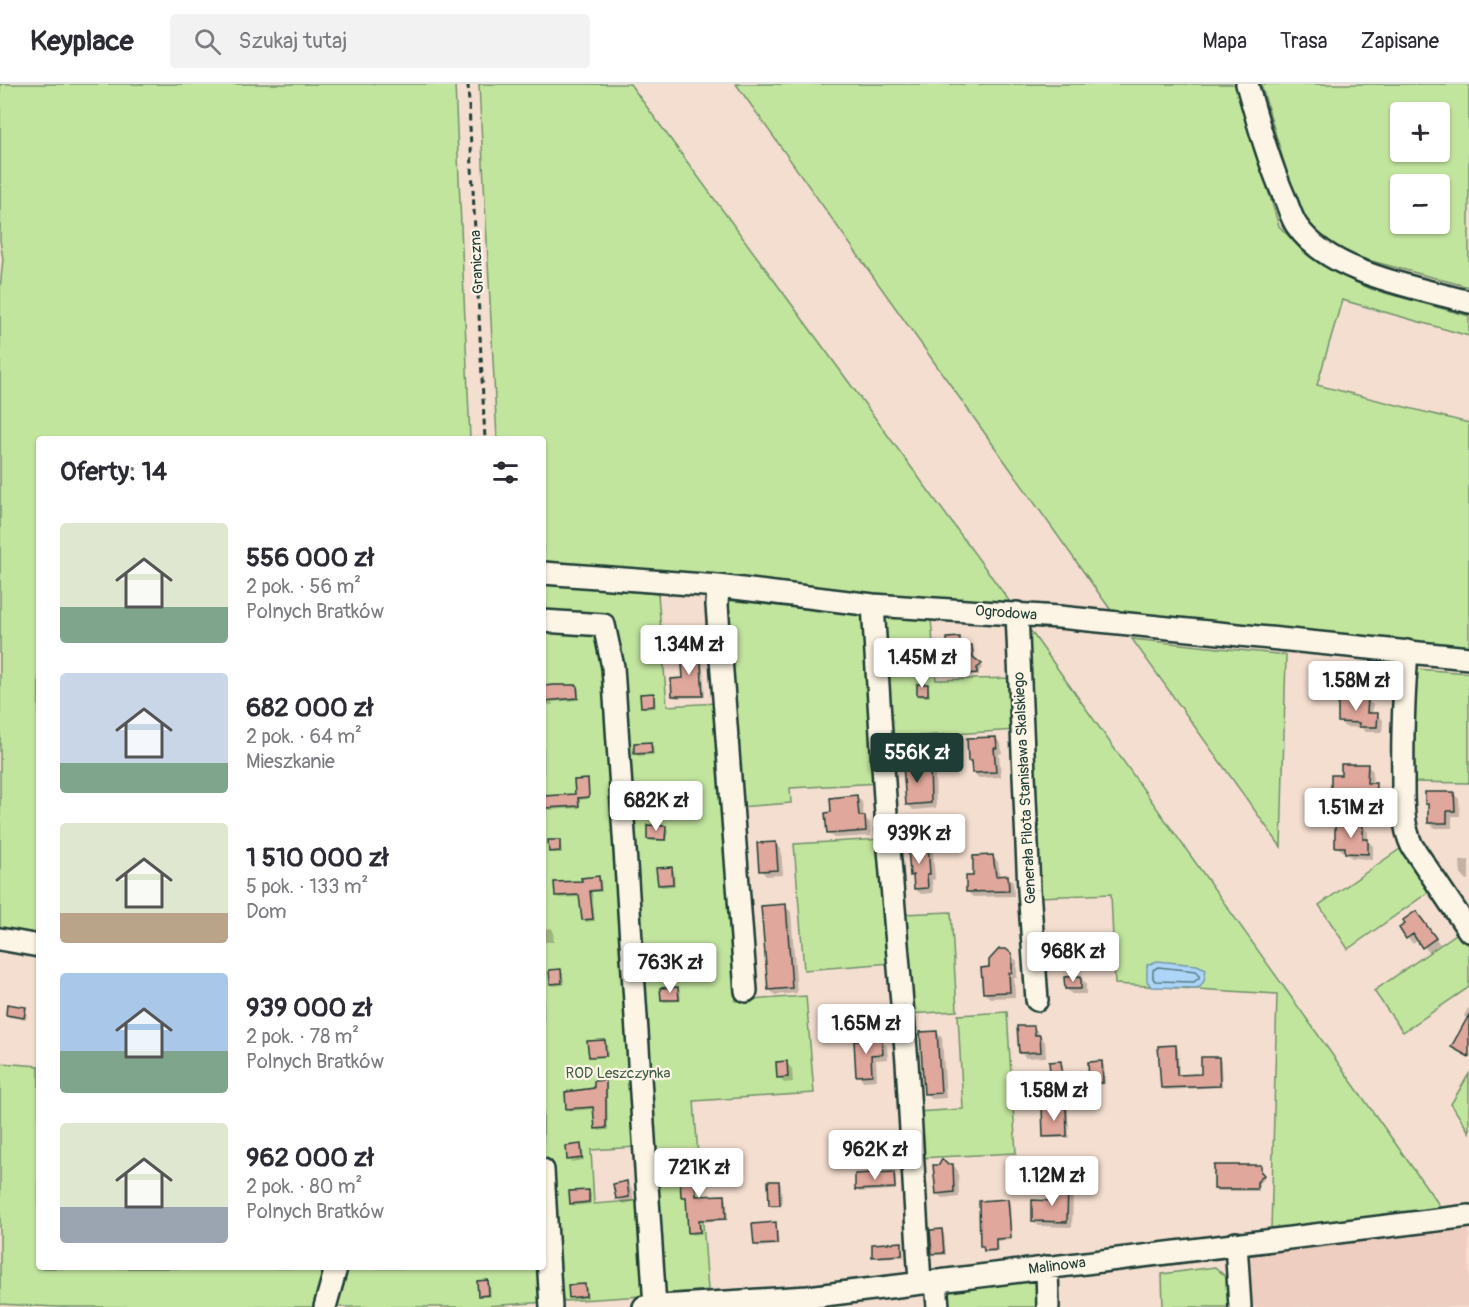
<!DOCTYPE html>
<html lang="pl">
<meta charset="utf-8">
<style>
body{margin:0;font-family:Pangolin,sans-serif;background:#f2f2f3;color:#2b2b33;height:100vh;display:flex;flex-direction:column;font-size:22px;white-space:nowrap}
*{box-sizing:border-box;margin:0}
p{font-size:20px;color:#7c7c81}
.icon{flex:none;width:33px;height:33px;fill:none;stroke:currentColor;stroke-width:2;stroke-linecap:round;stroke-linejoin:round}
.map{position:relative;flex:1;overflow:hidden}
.sheet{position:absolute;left:36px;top:352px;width:510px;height:834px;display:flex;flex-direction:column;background:#fff;border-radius:6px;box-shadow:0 2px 4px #0004}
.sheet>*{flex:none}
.controls{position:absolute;left:1390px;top:18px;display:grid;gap:12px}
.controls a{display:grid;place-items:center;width:60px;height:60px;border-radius:6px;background:#fff;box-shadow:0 2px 4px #0004;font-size:30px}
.price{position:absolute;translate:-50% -51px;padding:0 14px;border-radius:6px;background:#fff;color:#222;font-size:20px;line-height:39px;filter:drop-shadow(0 2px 3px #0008)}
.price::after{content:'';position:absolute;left:50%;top:36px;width:18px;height:14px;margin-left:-9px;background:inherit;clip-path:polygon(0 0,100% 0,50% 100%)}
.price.current{background:#1f3d34;color:#fff}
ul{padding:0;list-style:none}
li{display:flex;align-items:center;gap:18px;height:150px;padding:0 24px}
li span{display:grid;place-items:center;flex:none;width:168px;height:120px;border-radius:6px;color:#555}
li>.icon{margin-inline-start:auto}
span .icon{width:72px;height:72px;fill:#fffc;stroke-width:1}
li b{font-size:26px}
h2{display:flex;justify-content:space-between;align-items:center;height:72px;padding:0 24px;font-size:26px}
header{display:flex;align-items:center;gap:36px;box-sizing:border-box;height:84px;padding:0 30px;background:#fff;border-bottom:2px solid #e1e1e2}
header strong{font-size:28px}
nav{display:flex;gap:33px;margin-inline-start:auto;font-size:21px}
.search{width:420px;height:54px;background:#f2f2f3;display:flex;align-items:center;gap:15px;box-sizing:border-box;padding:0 21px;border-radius:6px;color:#7c7c81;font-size:22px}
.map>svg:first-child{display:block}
</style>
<header>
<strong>Keyplace</strong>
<div class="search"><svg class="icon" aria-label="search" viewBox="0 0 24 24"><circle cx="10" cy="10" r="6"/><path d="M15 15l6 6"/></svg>Szukaj tutaj</div>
<nav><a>Mapa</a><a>Trasa</a><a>Zapisane</a></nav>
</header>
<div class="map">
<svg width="1469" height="1223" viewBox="0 0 1469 1223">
<rect width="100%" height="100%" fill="#f4decf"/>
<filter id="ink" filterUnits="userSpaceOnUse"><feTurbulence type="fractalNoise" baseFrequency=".0167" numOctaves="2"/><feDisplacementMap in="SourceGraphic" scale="12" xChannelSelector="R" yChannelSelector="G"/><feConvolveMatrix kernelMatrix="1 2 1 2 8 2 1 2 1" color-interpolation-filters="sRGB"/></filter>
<g filter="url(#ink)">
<path fill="#eecec0" d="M1469 1139V1223H1245L1243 1178 1253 1164Z"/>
<path fill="#c2e59e" stroke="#709169" stroke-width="1.5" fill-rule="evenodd" d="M0 0H455L470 355 39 356V856L0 850V205L3 175 0 156Z
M479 0H630L1013 522 543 478V356L497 355Z
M736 0H1236L1279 142 1304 168 1332 187 1371 205 1469 232V252L1342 216 1317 301 1469 339V566L1115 532Z
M1261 0H1469V203L1349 171 1328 158 1306 137 1294 113ZM1401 28H1440V68H1401ZM1401 100H1440V140H1401Z
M543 499 658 510 667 622 717 619 739 905 735 917 806 912 814 1009 694 1017 708 1206 662 1210 651 1062 591 1066 594 1120 643 1116 649 1209 643 1212 469 1223H336L334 1219 342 1184H543Z
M723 516 869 529 880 699 790 704 791 719 739 723Z
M882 531 931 535 936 596 1013 594 1016 646 890 654Z
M1022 544 1030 546 1442 1125 1271 1147 1277 910 1115 900 1111 810 1038 813Z
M1132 555 1286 571 1281 763Z
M1416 585 1469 589V699L1413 698Z
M883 755 891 879 804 886 794 760Z
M1400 765 1430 807 1348 865 1319 821Z
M951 828 957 927 908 930 902 830Z
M1459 848 1469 862V903L1403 948 1374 907Z
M1007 928 1016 1069 918 1074 916 1028 963 1025 958 931Z
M0 979 39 982V1184H330L318 1223H56L0 1220Z
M1469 990V1048L1451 1020Z
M1215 1183 1227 1194 1229 1223H1163L1162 1190Z
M1042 1193 1044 1223H944L943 1211 948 1202Z"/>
<path fill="#acd5f7" stroke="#7498a9" stroke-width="1.5" d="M1157 877 1197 881 1206 885 1204 897 1200 903 1195 904 1151 903 1147 897V881Z"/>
<path fill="#0003" d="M959 555 961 557 962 564 972 563 974 565 975 576 983 583 979 587V591L957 592 955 590 954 581 950 578Z
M699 567 702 569 705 613 676 614 673 612Z
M927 601 929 604 930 613H921L918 611Z
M576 603 579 605V616L552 618 553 621H543V604Z
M653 610 655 613 656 624 645 625 642 622Z
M1367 616 1373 621 1372 630H1377L1383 636 1382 648H1366L1362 644 1345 643 1340 638Z
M996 654 1001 660 1002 669 999 670 1001 693 979 694 973 688V680L970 676Z
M651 659 653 662 654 671 638 672 636 670Z
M929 681 935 686 936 724 913 726 908 720Z
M1367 682 1373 687 1372 701H1375L1381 706V722L1338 721 1332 715 1342 692Z
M587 697 588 715 580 716V724L549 726 546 723 577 712Z
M1454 710 1459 715 1460 732H1452V744H1435L1429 739V722L1427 719Z
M857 712 862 718 864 733 870 739 871 752 834 754 828 749 833 729Z
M1362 742 1368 748V757L1373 762V775L1352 774 1336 762Z
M665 743 668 746 667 757H651L648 755Z
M559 757 561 760 562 769H553L550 767Z
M775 759 781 765 783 791 766 792 761 786Z
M927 762 933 768 935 795 932 796 933 809 921 810 915 805V794L911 791Z
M992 772 998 778 1000 793 1007 792 1013 798 1014 812 973 813 968 808 975 793Z
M1469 776V795L1466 796 1461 790 1460 777Z
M671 784 674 787 675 802 662 803 659 801Z
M599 794 601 796 602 808H592L595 837 586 838 583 835 580 813 559 814 556 811 583 798Z
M785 822 791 828 797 909 775 911 769 905Z
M1416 829 1440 860 1429 868 1418 856 1413 860 1401 845Z
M551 844 553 846 554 858H543V845Z
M1005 866 1017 877V894H1014L1015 913 990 914 984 909 991 885Z
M561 887 563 889 564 901 553 902 551 899Z
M1080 894 1086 899V910H1072L1066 905Z
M678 905 680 907 681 917 664 918 662 916Z
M1469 923V972L1468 936 1464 932Z
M25 924 27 927 26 936 10 933 7 931Z
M1034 943 1045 958 1046 973 1026 974 1020 968Z
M936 948 942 954 946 1014 932 1015 926 1010Z
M881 956 887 962 888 975 876 976 877 996 863 997 858 991 855 958Z
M604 957 607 960 608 973 592 974 590 972Z
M1175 962 1178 965 1179 992 1202 991 1219 975 1221 977 1222 1003 1165 1006 1162 1003Z
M787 979 792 985 793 998 784 999 779 993Z
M1061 979 1063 981 1064 998 1054 999 1052 996Z
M1102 979 1104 981 1105 1000 1093 1001 1090 998Z
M605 998 607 1000 608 1046 599 1047 596 1044 595 1025 570 1027 568 1024Z
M1065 1024 1068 1026 1069 1054H1047L1045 1052Z
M581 1062 583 1064 584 1076 571 1078 568 1075Z
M693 1076 695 1078 698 1113 724 1112 727 1115 728 1136 701 1138 702 1150 692 1151 690 1148 688 1114 683 1112Z
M953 1081 958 1087 959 1113 943 1115 937 1109 940 1082Z
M1260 1083 1265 1094 1259 1100V1107H1218L1215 1105Z
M893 1090 896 1092V1106L859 1108 857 1105Z
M779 1098 781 1101 782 1122 772 1123 770 1120Z
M626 1099 632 1105 634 1118 623 1120 617 1114Z
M1067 1102 1073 1108 1072 1143 1039 1142 1033 1137 1057 1119Z
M588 1107 591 1110V1120L574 1122 572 1120Z
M1008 1117 1010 1119 1012 1156 997 1157 998 1168H987L982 1162Z
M775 1140 777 1142 779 1161 758 1163 755 1160Z
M942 1147 944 1149 946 1171H936L934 1169Z
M901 1160 903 1162 904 1173 876 1174 874 1172Z
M488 1198 490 1200 491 1213H482L479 1211Z
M585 1202 587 1204 588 1214 573 1215 570 1213Z"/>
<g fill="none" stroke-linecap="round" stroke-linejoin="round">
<path stroke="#577a82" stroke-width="1.5" d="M1158 883 1196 887 1199 890V894L1194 898 1155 897 1153 894V886Z"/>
</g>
<path fill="#e0a79c" stroke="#1f3d34" stroke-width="1.5" d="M960 553V562L972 561 973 573 982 580 977 584V589L953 591 952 579H948L947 554Z
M700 565 703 612H672L671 595 683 594 681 567Z
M917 600H928V611H917Z
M554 601H577L578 614 543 617V602Z
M654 609V622L641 623 640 610Z
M1338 614H1368L1367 629H1378L1377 643H1359V639L1338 638Z
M996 653 997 664H994L996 688 972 689 971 677H968L967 654Z
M651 658 652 669 634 670V659Z
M930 679 931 719 906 721 903 681Z
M1341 680H1368L1367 699H1376L1375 717 1331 716V691H1341Z
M588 695 589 713 578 714 579 722 545 724 544 712 575 710 574 696Z
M1425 708H1454L1455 727H1447V739H1428V720H1425Z
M857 711 859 732H865L866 747 827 750 825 729 831 728 830 714Z
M1335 740 1363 741V755H1368V770L1345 769V763H1335Z
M647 741 666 742 665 756 647 755Z
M548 756H560V767L549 768Z
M776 758 778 786 759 787 757 759Z
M928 760 930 790H927L928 804 914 805 913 791 910 792 908 762Z
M993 771 996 792 1008 791 1009 807 966 808V792H973V772Z
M672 783 673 800 658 801 656 784Z
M599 792 600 806 590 807 593 835 582 836 579 811 555 812 554 798 582 797 581 794Z
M786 820 792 904 768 906 761 822Z
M1416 827 1436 854 1422 864 1413 850 1406 855 1399 844 1405 840 1403 836Z
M999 865H1006L1012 870V888L1009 889 1010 908 983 909 981 884 989 883V876Z
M561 885 562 899 550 900 549 886Z
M1081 892V905H1065L1064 893Z
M678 903 679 916H661L660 904Z
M7 920 26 923 24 934 6 931Z
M1469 931V973L1451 963Z
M1017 942H1034L1035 951H1040L1041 968 1019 969Z
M937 947 941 1009 924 1010 920 948Z
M882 955 883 970 871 971 872 991 856 992 854 957Z
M605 956 606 972 589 973 587 957Z
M1176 961 1177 991 1201 990V973H1219L1220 1002 1161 1004 1158 962Z
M787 977 788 993 777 994 776 978Z
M1061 977 1063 996 1051 997 1049 978Z
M1102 977 1103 999H1089L1088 978Z
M606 996V1044L595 1045 593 1023 566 1025 565 1008 594 1004V997Z
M1066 1022 1067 1052 1043 1053 1042 1023Z
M581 1060 582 1074 567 1076 566 1062Z
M694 1074 696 1112 725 1111 726 1135 699 1136 700 1148 688 1149 686 1113H681L679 1076Z
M942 1075 947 1080H953L954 1108 936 1110 933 1081H939Z
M1214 1081H1261V1088L1264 1091 1257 1098V1105H1214Z
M894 1088 895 1104 855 1106V1090Z
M627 1097 629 1113 616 1115 613 1100Z
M768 1097H779L780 1121H769Z
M1056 1100 1068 1101 1067 1138 1032 1137V1116L1055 1117Z
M589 1106V1118L570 1120 569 1107Z
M1008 1115 1011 1154 996 1155V1166L984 1167 983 1162H980L979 1117Z
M776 1138 777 1160 754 1161 752 1140Z
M942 1145 944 1169 932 1170 930 1146Z
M902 1158V1171L872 1173V1160Z
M488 1196 489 1211 478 1212 477 1197Z
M585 1200 586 1212 569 1214 568 1201Z"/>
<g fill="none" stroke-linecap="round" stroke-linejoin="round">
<g stroke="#1f3d34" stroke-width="26">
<path id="minor" d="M1247 0C1258 39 1269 79 1286 117 1289 125 1292 135 1297 142 1330 190 1416 203 1469 218
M543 489 718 502 873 521 1059 533 1469 574
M718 502 717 521 746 907
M873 521 886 730 907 978 920 1199
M1017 529 1029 806 1037 916
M543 537 604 541 613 583 655 1222
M1407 567C1404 609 1402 651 1403 693 1403 716 1402 741 1412 762L1469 847
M0 855 39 862
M543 1086 551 1223
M1236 1159 1240 1223
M1047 1183 1048 1223
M936 1197 938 1223
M325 1223 336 1184
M644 1223 808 1213 1469 1132"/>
</g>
<path stroke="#1f3d34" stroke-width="3" stroke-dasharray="6 4.5" stroke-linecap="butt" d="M468 0 485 356"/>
<use href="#minor" stroke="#fcf5e5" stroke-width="21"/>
</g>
</g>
<g text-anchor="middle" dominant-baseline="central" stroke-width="4.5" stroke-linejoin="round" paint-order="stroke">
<g font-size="15" fill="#1f3d34" stroke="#fcf5e5">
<text transform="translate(477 178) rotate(-93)">Graniczna</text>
<text transform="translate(1006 529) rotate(4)">Ogrodowa</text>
<text transform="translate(1025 704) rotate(-93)">Generała Pilota Stanisława Skalskiego</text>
<text transform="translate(1057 1182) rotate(-7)">Malinowa</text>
</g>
<g font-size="15" fill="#405f49" stroke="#fcf5e5">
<text x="618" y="989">ROD Leszczynka</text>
</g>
</g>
</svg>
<div class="controls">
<a>+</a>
<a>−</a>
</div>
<b class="price" style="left:689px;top:592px">1.34M zł</b>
<b class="price" style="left:922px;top:605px">1.45M zł</b>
<b class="price" style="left:1356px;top:628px">1.58M zł</b>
<b class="price current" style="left:917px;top:700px">556K zł</b>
<b class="price" style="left:656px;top:748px">682K zł</b>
<b class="price" style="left:1351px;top:755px">1.51M zł</b>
<b class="price" style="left:919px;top:781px">939K zł</b>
<b class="price" style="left:1073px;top:899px">968K zł</b>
<b class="price" style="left:670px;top:910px">763K zł</b>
<b class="price" style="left:866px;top:971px">1.65M zł</b>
<b class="price" style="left:1054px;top:1038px">1.58M zł</b>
<b class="price" style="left:875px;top:1097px">962K zł</b>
<b class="price" style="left:699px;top:1115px">721K zł</b>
<b class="price" style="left:1052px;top:1123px">1.12M zł</b>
<section class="sheet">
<h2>Oferty: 14<svg class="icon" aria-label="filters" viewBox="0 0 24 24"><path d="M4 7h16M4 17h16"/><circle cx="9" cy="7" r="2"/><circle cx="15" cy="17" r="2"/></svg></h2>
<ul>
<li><span style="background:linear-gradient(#dfe7d0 70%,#7fa58c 0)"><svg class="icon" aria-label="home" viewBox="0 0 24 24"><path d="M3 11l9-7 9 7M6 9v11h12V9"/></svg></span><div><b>556 000 zł</b><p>2 pok. · 56 m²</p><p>Polnych Bratków</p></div></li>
<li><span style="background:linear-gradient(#c9d6e8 75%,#7fa58c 0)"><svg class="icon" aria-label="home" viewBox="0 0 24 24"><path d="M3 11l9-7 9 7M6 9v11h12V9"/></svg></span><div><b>682 000 zł</b><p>2 pok. · 64 m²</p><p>Mieszkanie</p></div></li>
<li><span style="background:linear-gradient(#dfe7d0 75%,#b9a48a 0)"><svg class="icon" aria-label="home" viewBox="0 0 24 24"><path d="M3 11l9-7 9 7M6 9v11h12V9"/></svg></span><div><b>1 510 000 zł</b><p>5 pok. · 133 m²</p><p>Dom</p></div></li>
<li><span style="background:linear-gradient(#a9c7e8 65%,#7fa58c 0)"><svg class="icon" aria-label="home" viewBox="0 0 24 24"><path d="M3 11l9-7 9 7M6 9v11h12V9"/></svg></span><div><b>939 000 zł</b><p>2 pok. · 78 m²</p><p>Polnych Bratków</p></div></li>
<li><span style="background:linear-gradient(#dfe7d0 70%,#9aa5b1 0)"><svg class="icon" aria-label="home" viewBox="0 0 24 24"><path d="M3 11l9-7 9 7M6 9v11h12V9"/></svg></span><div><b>962 000 zł</b><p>2 pok. · 80 m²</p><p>Polnych Bratków</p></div></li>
</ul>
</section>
</div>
